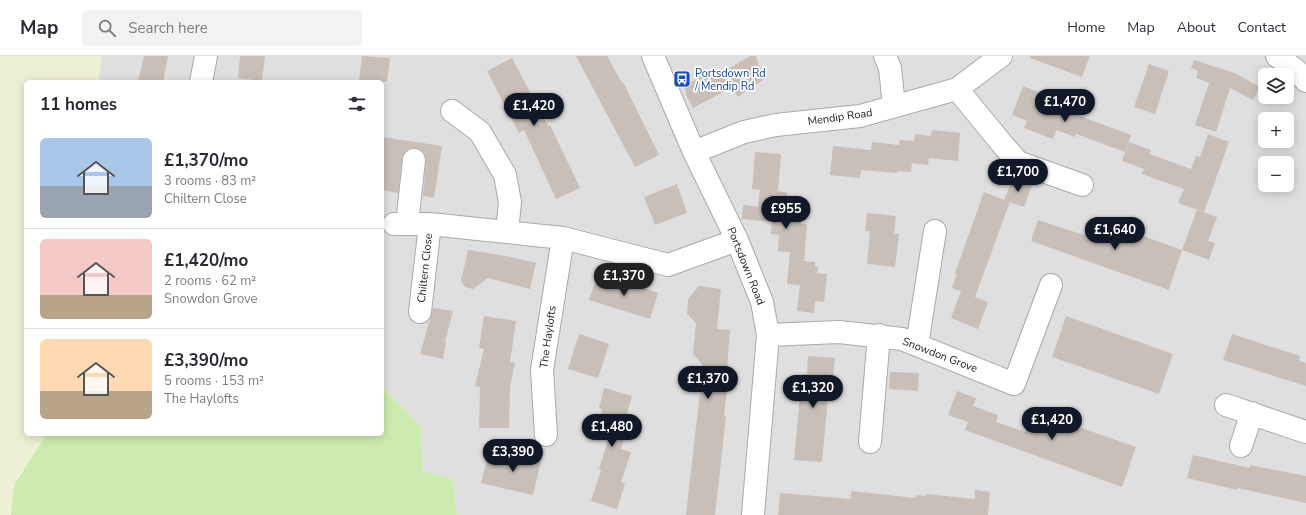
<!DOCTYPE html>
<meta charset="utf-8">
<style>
body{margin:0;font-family:"Nunito Sans",sans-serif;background:#f2f2f3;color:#2b2b33;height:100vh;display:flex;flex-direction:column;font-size:15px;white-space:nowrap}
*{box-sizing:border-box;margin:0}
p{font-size:13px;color:#7c7c81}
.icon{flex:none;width:22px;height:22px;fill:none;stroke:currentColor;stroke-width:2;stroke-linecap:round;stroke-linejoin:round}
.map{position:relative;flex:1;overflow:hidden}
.sheet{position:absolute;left:24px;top:24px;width:360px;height:356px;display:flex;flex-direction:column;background:#fff;border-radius:6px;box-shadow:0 2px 10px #0003}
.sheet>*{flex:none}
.tools{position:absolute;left:1258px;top:12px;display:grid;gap:8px}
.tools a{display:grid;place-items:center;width:36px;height:36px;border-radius:6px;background:#fff;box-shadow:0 2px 10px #0003;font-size:20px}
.price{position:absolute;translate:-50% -34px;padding:0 9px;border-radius:14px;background:#111827;color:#fff;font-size:13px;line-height:26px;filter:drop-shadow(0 1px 2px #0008)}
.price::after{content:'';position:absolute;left:50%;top:24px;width:12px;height:9px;margin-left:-6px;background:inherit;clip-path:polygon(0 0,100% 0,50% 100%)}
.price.current{background:#222;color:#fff}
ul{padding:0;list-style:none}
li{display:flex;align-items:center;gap:12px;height:100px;padding:0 16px}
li+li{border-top:1px solid #e1e1e2}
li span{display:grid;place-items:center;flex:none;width:112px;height:80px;border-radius:6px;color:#555}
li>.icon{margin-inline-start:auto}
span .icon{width:48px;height:48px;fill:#fffc;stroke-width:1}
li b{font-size:17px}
h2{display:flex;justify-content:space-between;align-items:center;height:48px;padding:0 16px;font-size:17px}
header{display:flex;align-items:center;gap:24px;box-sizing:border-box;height:56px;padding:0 20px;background:#fff;border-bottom:1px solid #e1e1e2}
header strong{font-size:19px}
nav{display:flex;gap:22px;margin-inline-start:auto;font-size:14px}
.search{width:280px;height:36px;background:#f2f2f3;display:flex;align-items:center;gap:10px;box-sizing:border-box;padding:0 14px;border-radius:6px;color:#7c7c81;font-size:15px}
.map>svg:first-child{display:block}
</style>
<header>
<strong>Map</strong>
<div class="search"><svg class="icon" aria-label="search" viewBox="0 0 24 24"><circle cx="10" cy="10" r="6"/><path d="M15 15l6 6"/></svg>Search here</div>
<nav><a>Home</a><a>Map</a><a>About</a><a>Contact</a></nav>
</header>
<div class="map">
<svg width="1306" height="459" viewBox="0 0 1306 459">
<rect width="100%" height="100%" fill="#f2efe9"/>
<path fill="#e0dfdf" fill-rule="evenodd" d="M102 0H1306V459H457L453 423 423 415 421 371 382 330V26H98ZM1265 19H1287V41H1265ZM1265 63H1287V85H1265ZM1265 107H1287V129H1265Z"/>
<path fill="#eef0d5" d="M0 0H102L98 26H26V378H47L14 429 11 459H0Z"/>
<path fill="#cdebb0" d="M382 330 421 371 423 415 453 423 457 459H11L14 429 47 378H382Z"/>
<path fill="#c7bfb8" d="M144 0H168L163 26H138Z
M240 0H265L262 25 238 22Z
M362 0 390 2 387 26H359Z
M576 0H607L622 27 624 28 659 99 635 111Z
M750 0H756L759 10 767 21 738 41 731 32 693 52 686 39 685 29 717 13 719 18Z
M1030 0H1090L1082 21 1030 2Z
M512 2 548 70 550 69 580 132 556 143 524 74 519 77 487 15Z
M1194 4 1235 17 1260 31 1253 44 1230 32 1216 76 1195 69 1209 27 1196 22 1198 15 1191 12Z
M1149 8 1169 15 1155 58 1134 51Z
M1023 30 1038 36 1034 47 1068 60 1069 56 1131 79 1125 96 1076 78 1075 81 1056 74 1053 83 1024 72 1027 65 1012 59Z
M932 74 960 77 958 105 929 102 928 109 912 107 911 116 897 115V117L861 114 860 122 830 119 833 90 871 94 872 86 899 89 900 84 914 85 915 78 931 80Z
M1208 78 1229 86 1204 156 1178 147 1184 133 1142 118 1144 113 1122 105 1129 86 1151 94 1149 98 1191 113 1196 100 1200 101Z
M382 81 442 90 434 142 423 140 426 105 425 99 421 94 416 92 409 93 404 97 402 103 398 137 382 134Z
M755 96 781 98 778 135 787 136 786 152 803 153 801 168H807L804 205 815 206V210L818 211 817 217 827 218 824 246 815 245 814 257 797 255 800 229 787 228 790 196 778 195 779 179 771 178 772 166 742 163 743 149 763 151 758 150 760 134 752 133Z
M1013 122 1032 129 1024 151 1004 144Z
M677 128 687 157 655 169 644 141Z
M984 136 1010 146 975 241 988 246 978 273 951 262 961 235 952 232 957 217H955Z
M1197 154 1217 161 1208 185 1215 187 1209 204 1182 194Z
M867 157 896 160 894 178H899L895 211 867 208 870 175H865Z
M1038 164 1093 182 1099 164 1182 194 1169 234 1031 185Z
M468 194 506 200 536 207 530 233 488 222 473 233 465 231 461 225Z
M598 218 658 237 650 263 589 244Z
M699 230 721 233 717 273 730 274 727 315 729 316 724 360H726L715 459H686L703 309 693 298 696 267 687 258 688 243Z
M433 252 453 255 445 286 446 287 443 303 420 298Z
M484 260 516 265 510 306 515 307 510 330 509 372H479L480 331 475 330 484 293 479 292Z
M1066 260 1173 298 1159 338 1052 301Z
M579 278 609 288 598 322 568 313Z
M1232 278 1300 300 1299 305 1306 307V330L1223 304Z
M808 300 835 302 833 320H830L822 406 794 404 802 318H807Z
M890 316 919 317 918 335 889 333Z
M604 332 632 340 624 367 628 369 621 393 631 396 621 426 625 428 617 453 591 445 601 414 599 413 608 384 594 379 602 353 599 352Z
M957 335 976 342 973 350 998 359 996 366 1025 376 1033 355 1136 391 1122 431 965 374 968 366 948 359Z
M522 397 542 401 533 439 481 427 488 398 520 405Z
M1193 399 1250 412V409L1306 420V447L1238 432 1237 434 1187 422Z
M975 434 990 436 988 459H778L780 437 851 443V435L915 442 916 439 926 440V438L975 443Z"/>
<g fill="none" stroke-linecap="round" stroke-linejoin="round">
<g stroke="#a9a9a9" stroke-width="24">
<path id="minor" d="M653 0 694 96 737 184 762 246 768 279 753 459
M885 0 890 12 894 50
M1277 0 1297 15 1306 25
M201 26 206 0
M957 33 1003 89 1018 106 1082 129
M452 55 480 76 505 119 510 146 507 176
M694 96 744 76 776 69 860 60 957 33 1001 0
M394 168H430L563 182 668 209 737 184
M407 168 414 104
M420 256 430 168
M768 279 839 276 902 283 1014 328 1051 229
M917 289 935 175
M1226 349 1306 376
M546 379 542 314 563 182
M870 386 879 279
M1241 390 1252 357"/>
</g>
<use href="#minor" stroke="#fff" stroke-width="22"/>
</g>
<defs>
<g id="bus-square" transform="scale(0.9)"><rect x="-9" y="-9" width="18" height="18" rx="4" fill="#1a4fb4" stroke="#fff"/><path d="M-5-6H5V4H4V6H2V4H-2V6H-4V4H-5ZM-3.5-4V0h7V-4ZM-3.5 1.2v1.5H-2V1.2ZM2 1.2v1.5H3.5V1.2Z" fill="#fff"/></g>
</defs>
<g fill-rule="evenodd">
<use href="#bus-square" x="682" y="23"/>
</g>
<g text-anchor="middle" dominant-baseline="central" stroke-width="3.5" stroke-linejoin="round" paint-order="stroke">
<g font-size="11" fill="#164399" stroke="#fff" text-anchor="start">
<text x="695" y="17">Portsdown Rd<tspan x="695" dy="13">/ Mendip Rd</tspan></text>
</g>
<g font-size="11" fill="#222" stroke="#fff">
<text transform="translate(840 61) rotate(-8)">Mendip Road</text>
<text transform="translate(746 210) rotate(68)">Portsdown Road</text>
<text transform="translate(425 212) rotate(-84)">Chiltern Close</text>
<text transform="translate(548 281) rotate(-82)">The Haylofts</text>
<text transform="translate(940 299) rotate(21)">Snowdon Grove</text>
</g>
</g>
</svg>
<div class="tools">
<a><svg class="icon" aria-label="layers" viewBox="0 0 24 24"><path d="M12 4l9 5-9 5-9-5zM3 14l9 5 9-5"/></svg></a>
<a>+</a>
<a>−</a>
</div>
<b class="price" style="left:1065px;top:67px">£1,470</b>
<b class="price" style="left:534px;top:71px">£1,420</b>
<b class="price" style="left:1018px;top:137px">£1,700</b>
<b class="price" style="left:786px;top:174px">£955</b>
<b class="price" style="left:1115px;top:195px">£1,640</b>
<b class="price current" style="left:624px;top:241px">£1,370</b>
<b class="price" style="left:708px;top:344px">£1,370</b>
<b class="price" style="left:813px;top:353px">£1,320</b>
<b class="price" style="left:1052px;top:385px">£1,420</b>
<b class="price" style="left:612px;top:392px">£1,480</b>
<b class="price" style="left:513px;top:417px">£3,390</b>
<section class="sheet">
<h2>11 homes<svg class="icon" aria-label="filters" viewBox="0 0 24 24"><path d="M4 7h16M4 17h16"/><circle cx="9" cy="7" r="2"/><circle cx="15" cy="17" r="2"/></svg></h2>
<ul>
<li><span style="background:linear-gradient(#a9c7e8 60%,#9aa5b1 0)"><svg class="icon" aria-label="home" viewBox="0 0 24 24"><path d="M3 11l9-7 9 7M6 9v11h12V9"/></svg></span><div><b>£1,370/mo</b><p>3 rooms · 83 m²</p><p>Chiltern Close</p></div></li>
<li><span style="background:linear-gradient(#f6c9c9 70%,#b9a48a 0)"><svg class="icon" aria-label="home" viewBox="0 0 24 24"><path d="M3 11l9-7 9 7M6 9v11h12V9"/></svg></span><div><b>£1,420/mo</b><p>2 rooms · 62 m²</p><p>Snowdon Grove</p></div></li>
<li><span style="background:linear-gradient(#ffd9b3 65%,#b9a48a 0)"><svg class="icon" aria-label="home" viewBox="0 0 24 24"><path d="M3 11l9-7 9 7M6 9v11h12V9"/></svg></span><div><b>£3,390/mo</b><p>5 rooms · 153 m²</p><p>The Haylofts</p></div></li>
</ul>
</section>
</div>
